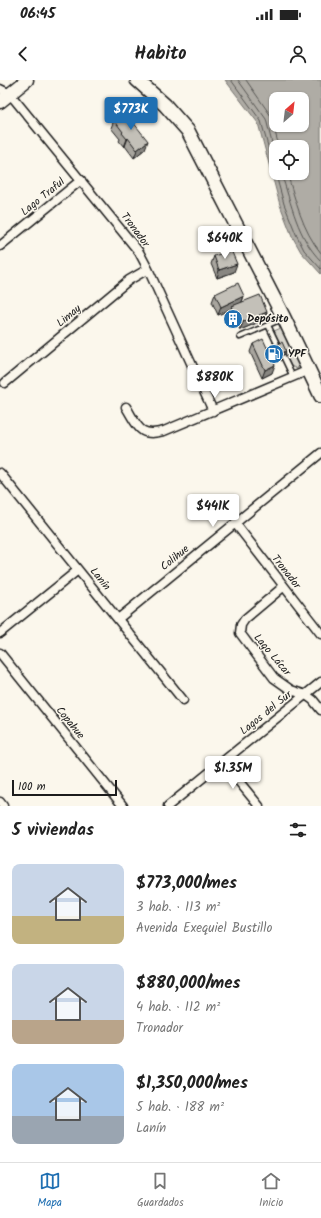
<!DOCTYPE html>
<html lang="es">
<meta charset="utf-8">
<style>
body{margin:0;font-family:Kalam,sans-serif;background:#f6f6f6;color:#222;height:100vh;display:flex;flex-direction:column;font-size:15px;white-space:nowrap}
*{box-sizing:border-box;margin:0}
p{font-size:13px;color:#767676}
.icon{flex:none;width:22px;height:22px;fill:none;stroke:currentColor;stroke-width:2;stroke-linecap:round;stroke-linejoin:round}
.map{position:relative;height:726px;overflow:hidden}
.drawer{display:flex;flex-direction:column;background:#fff;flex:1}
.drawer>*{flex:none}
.needle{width:26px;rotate:28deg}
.tools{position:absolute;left:269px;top:12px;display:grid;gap:8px}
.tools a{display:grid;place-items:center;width:40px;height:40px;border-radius:8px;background:#fff;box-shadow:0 1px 3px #0004;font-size:20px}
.scale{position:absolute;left:12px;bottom:10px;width:105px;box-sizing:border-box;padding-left:4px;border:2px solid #1c1c1c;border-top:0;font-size:11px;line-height:14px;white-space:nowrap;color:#1c1c1c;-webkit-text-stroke:3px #fbf7ec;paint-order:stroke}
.price{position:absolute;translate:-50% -34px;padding:0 9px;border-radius:4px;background:#fff;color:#222;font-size:13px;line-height:26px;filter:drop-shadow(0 1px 2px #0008)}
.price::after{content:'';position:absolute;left:50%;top:24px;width:12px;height:9px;margin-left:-6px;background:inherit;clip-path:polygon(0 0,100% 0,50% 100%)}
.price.active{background:#1f6fb2;color:#fff}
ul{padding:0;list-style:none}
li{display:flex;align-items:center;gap:12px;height:100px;padding:0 12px}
li span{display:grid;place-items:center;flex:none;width:112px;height:80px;border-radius:8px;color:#555}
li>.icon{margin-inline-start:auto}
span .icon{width:48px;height:48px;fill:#fffc;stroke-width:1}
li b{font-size:17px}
h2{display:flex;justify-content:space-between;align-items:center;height:48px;padding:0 12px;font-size:17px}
.status{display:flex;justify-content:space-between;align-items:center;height:28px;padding:0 20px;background:#fff;direction:ltr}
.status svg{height:11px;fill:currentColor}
header{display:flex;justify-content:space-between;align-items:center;height:52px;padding:0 12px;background:#fff;font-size:18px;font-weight:600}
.tab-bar{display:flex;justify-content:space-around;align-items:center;height:56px;border-top:1px solid #e0e0e0;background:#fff;font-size:11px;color:#767676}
.tab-bar a{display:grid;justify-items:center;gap:2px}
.tab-bar .active{color:#1f6fb2}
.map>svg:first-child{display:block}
</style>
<div class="status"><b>06:45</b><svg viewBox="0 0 49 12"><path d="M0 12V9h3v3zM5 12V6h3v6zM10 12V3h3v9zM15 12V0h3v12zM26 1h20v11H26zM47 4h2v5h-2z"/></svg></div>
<header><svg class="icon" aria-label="back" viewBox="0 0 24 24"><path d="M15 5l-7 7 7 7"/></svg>Habito<svg class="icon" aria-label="person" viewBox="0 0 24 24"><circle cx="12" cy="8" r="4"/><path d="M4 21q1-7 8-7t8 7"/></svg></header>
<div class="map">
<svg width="321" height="726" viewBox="0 0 321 726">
<rect width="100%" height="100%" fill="#fbf7ec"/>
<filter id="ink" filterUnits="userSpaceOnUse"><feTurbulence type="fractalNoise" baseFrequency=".025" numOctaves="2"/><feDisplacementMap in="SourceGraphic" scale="8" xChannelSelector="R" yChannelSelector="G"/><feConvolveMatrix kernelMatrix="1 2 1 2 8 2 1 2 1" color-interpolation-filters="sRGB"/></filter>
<g filter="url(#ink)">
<path fill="#dad7ce" stroke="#7b7a75" d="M281 248 299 285 297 289 291 286 274 251Z"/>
<path fill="#afaca5" stroke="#74726e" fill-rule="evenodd" d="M225 0H321V194L301 172 292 156 280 125 258 43ZM276 19H302V45H276ZM276 67H302V93H276Z"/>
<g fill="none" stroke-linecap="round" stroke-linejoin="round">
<path stroke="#575653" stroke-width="1" d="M231 0 261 41 284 124 296 154 304 170 321 189
M238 0 266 39 276 79
M246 0 271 36 279 67
M281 93C292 125 297 157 321 181
M287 93C296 121 302 150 321 173"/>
<g stroke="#1c1c1c" stroke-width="7">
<path id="service" d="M268 245 293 297
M240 257 282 239"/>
</g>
<g stroke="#1c1c1c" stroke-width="11">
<path id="minor" d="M0 9 10 14 139 172 148 189 213 331
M0 166 81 100
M5 303 129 200 148 189
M126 327C138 346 139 358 164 351L309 290
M0 393 183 620
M235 443 321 554
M283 507 245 539 241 545 240 553 274 598 291 610 306 615 313 620 321 630
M118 539 321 373
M0 553 78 490
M0 573 123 726
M223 682 259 726
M0 722 3 726
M168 726 321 602"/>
</g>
<g stroke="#1c1c1c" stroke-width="15">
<path id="secondary" d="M0 22 27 0"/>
</g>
<g stroke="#1c1c1c" stroke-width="16">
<path id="primary" d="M137 0 165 25 188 51 284 238 321 316"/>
</g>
<use href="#service" stroke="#fbf7ec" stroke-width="4"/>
<use href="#minor" stroke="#fbf7ec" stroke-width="8"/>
<use href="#secondary" stroke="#fbf7ec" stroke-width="12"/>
<use href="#primary" stroke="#fbf7ec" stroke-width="13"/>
</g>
<path fill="#a8a59e" stroke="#1c1c1c" d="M114 40 145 69 134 78 125 66 124 67 119 61 120 59 111 48Z
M214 176 234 192 217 198 211 184Z
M215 214 244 216 242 222 267 232 264 240 240 250 237 243 233 245 229 234 231 229 218 235 212 222Z
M253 264 268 269 286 271 285 274 273 280 272 293 262 298 250 272Z"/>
<path fill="#888681" stroke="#1c1c1c" d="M128 58 125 66 124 67 127 59Z
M148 61 145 69 134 78 137 70Z
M237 184 234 192 217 198 219 190Z
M244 216 241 224 232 226 231 229 218 235 221 227Z
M267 232 264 240 240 250 243 242Z
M240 235 237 243 233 245 236 236Z
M286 271 285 274 267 283 268 280Z
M275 285 272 293 262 298 265 290Z"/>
<path fill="#c3c0b8" stroke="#1c1c1c" d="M125 32 148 61 137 70 128 58 127 59 122 53 123 52 114 40Z
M231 170 237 184 219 190 214 176Z
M238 203 244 216 221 227 215 214Z
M260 215 267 232 243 242 240 235 236 236 232 226Z
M263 259 275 285 265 290 253 264Z
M282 262 286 271 272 278 268 269Z"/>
</g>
<defs>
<g id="building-disc" transform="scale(1)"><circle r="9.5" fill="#1f6fb2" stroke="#fbf7ec"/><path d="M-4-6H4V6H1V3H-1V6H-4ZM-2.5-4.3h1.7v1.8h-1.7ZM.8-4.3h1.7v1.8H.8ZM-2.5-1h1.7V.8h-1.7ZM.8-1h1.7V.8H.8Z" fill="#fff"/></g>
<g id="fuel-disc" transform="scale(1)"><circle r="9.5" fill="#1f6fb2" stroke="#fbf7ec"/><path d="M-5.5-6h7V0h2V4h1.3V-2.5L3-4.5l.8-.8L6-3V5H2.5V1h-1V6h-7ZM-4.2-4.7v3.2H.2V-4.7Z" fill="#fff"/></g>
</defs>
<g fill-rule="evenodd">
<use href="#building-disc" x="233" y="239"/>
<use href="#fuel-disc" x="274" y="274"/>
</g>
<g text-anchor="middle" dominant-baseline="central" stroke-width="3" stroke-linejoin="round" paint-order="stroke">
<g font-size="11" fill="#1c1c1c" stroke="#fbf7ec">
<text transform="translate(43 117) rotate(-39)">Lago Traful</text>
<text transform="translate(135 150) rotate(53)">Tronador</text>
<text transform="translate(69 236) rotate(-40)">Limay</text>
<text transform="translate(175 478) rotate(-39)">Colihue</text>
<text transform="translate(286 492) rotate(52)">Tronador</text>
<text transform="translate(100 499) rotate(51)">Lanín</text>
<text transform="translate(272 575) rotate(50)">Lago Lácar</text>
<text transform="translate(266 633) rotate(-39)">Lagos del Sur</text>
<text transform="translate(70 643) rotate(51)">Copahue</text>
</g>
<g font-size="11" font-weight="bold" fill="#1c1c1c" stroke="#fbf7ec" text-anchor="start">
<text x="247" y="239">Depósito</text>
<text x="288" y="274">YPF</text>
</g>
</g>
</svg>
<div class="tools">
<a><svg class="needle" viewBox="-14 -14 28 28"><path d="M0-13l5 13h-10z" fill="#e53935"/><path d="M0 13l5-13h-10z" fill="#767676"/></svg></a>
<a><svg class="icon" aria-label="locate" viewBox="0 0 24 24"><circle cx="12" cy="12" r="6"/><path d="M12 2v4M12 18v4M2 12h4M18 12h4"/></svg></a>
</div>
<div class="scale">100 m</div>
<b class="price active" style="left:131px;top:51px">$773K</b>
<b class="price" style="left:225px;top:180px">$640K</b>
<b class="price" style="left:215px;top:319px">$880K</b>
<b class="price" style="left:213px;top:448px">$441K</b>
<b class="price" style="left:233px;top:710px">$1.35M</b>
</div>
<section class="drawer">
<h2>5 viviendas<svg class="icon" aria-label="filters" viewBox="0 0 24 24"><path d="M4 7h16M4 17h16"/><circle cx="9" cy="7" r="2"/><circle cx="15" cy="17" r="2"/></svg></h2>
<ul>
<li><span style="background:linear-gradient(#c9d6e8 65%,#c2b280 0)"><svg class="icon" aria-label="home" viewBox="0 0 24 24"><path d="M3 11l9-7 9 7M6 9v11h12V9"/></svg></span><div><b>$773,000/mes</b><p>3 hab. · 113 m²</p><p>Avenida Exequiel Bustillo</p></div></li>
<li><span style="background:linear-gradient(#c9d6e8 70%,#b9a48a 0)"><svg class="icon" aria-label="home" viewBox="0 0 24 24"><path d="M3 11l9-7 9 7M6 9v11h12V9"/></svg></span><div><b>$880,000/mes</b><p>4 hab. · 112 m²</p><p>Tronador</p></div></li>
<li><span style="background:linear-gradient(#a9c7e8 65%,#9aa5b1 0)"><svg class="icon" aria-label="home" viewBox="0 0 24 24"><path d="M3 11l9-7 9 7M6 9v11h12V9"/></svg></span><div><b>$1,350,000/mes</b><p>5 hab. · 188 m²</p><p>Lanín</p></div></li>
</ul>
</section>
<nav class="tab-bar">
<a class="active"><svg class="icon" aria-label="map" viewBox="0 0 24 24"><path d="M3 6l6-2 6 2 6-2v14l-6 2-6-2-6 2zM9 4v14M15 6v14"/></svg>Mapa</a>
<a><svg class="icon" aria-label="saved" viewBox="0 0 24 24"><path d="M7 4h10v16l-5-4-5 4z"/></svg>Guardados</a>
<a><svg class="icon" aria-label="home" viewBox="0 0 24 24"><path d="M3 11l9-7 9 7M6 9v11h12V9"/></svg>Inicio</a>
</nav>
